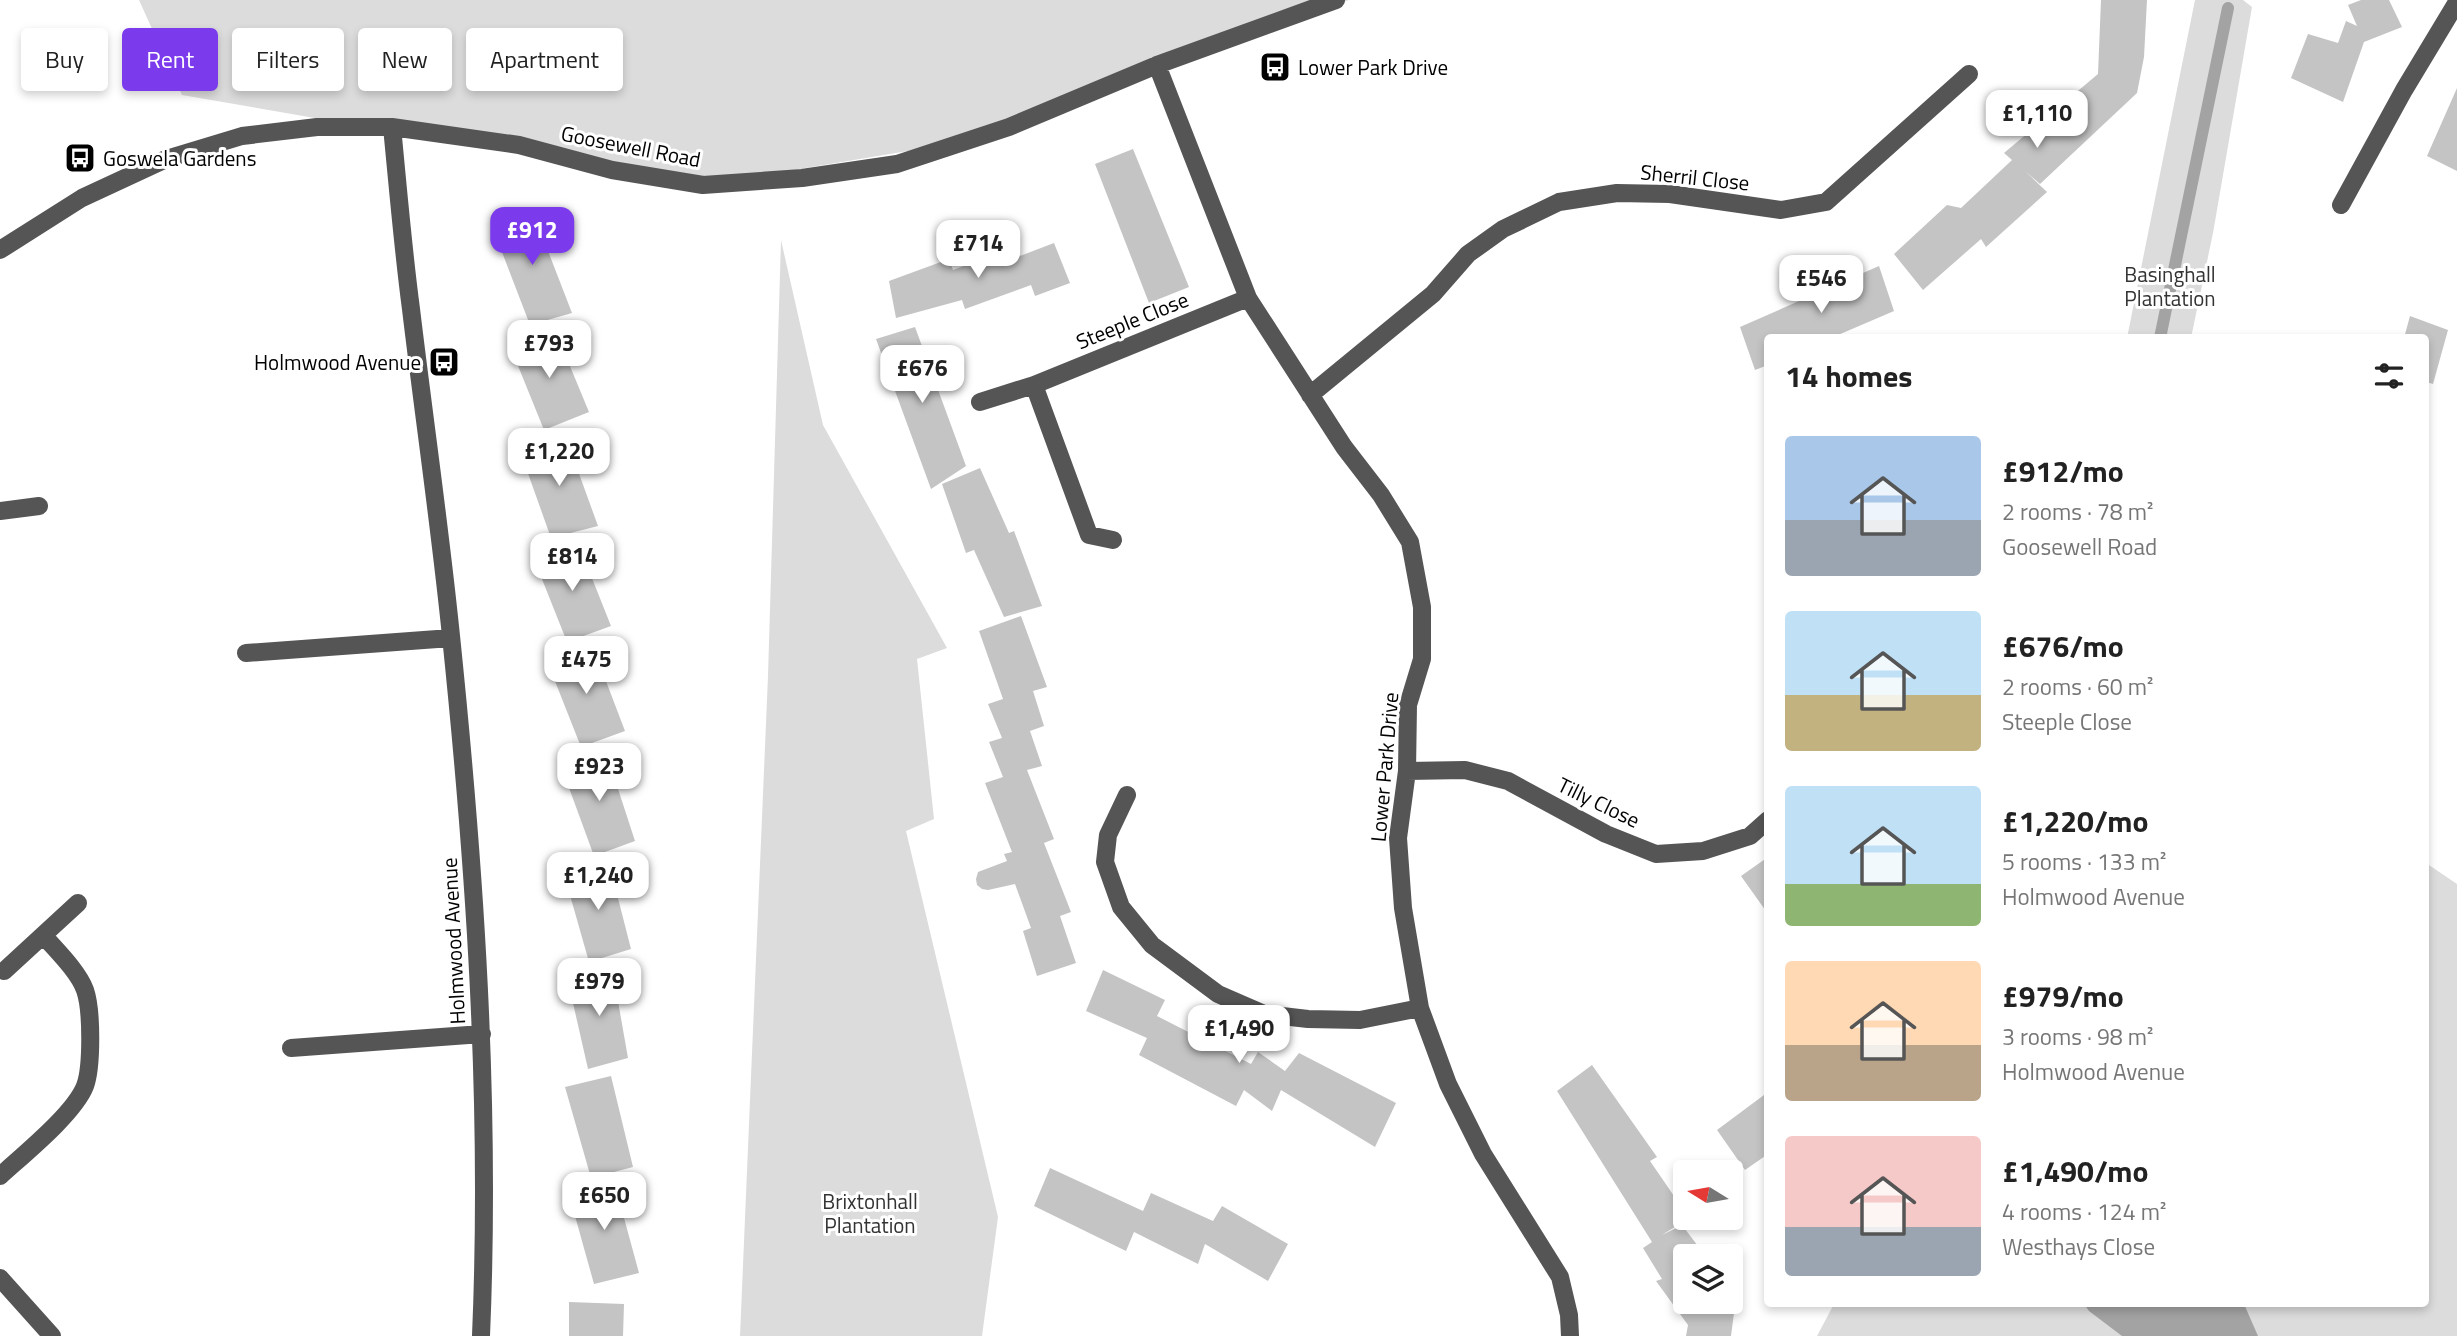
<!DOCTYPE html>
<meta charset="utf-8">
<style>
body{margin:0;font-family:"Titillium Web",sans-serif;background:#f2f2f2;color:#222;height:100vh;display:flex;flex-direction:column;font-size:26px;white-space:nowrap}
*{box-sizing:border-box;margin:0}
p{font-size:23px;color:#767676}
.icon{flex:none;width:38px;height:38px;fill:none;stroke:currentColor;stroke-width:2;stroke-linecap:round;stroke-linejoin:round}
.map{position:relative;flex:1;overflow:hidden}
.panel{position:absolute;left:1764px;top:334px;width:665px;height:973px;display:flex;flex-direction:column;background:#fff;border-radius:7px;box-shadow:0 4px 10px #0003}
.panel>*{flex:none}
.guide{position:absolute;left:21px;top:28px;width:665px;height:63px;display:flex;gap:14px}
.needle{width:46px;rotate:281deg}
.controls{position:absolute;left:1673px;top:1160px;display:grid;gap:14px}
.controls a{display:grid;place-items:center;width:70px;height:70px;border-radius:7px;background:#fff;box-shadow:0 4px 10px #0003;font-size:35px}
.price{position:absolute;translate:-50% -60px;padding:0 16px;border-radius:14px;background:#fff;color:#222;font-size:23px;line-height:46px;filter:drop-shadow(0 2px 4px #0008)}
.price::after{content:'';position:absolute;left:50%;top:42px;width:21px;height:16px;margin-left:-10px;background:inherit;clip-path:polygon(0 0,100% 0,50% 100%)}
.price.current{background:#7c3aed;color:#fff}
ul{padding:0;list-style:none}
li{display:flex;align-items:center;gap:21px;height:175px;padding:0 21px}
li span{display:grid;place-items:center;flex:none;width:196px;height:140px;border-radius:7px;color:#555}
li>.icon{margin-inline-start:auto}
span .icon{width:84px;height:84px;fill:#fffc;stroke-width:1}
li b{font-size:30px}
h2{display:flex;justify-content:space-between;align-items:center;height:84px;padding:0 21px;font-size:30px}
.pill{padding:0 24px;border-radius:7px;background:#fff;box-shadow:0 4px 10px #0003;font-size:24px;line-height:63px}
.pill.current{background:#7c3aed;color:#fff}
.map>svg:first-child{display:block}
</style>
<div class="map">
<svg width="2457" height="1336" viewBox="0 0 2457 1336">
<rect width="100%" height="100%" fill="#fff"/>
<path fill="#dcdcdc" d="M139 0H1349L962 142 703 185 182 95Z
M2195 0H2243L2252 7 2213 233 2191 338H2127Z
M781 240 823 425 947 648 917 659 934 819 906 831 998 1217 982 1336H740L768 676Z
M2426 863 2457 884V1336H1817L1834 1304H2426Z"/>
<path fill="#a3a3a3" d="M2084 1304H2244L2258 1336H2122L2089 1311Z"/>
<g fill="none" stroke-linecap="round" stroke-linejoin="round">
<path stroke="#a3a3a3" stroke-width="12" d="M2160 338 2228 8"/>
</g>
<path fill="#c4c4c4" d="M2101 0H2147L2144 57 2137 93 2040 184 2025 171 2047 192 1986 247 1981 239 1923 290 1894 254 1947 205 1961 208 2012 160 2004 153 2098 74Z
M2361 0H2389L2402 27 2364 42 2343 102 2291 78 2308 34 2338 43 2346 21 2357 26 2348 5Z
M2457 88V171L2427 156Z
M1133 149 1189 287 1149 303 1095 164Z
M531 207 572 313 530 325 497 239 500 236 494 221Z
M1054 243 1070 283 1035 296 1031 285 965 309 962 300 896 318 889 281 949 259 953 270 1017 246 1020 256Z
M1879 266 1894 311 1831 338H1768V365L1755 370 1740 327Z
M2410 316 2448 330 2433 384 2426 382V338H2404Z
M915 327 966 466 931 489 876 339Z
M555 330 589 412 544 430 510 346Z
M565 435 598 526 551 538 520 451Z
M980 468 1009 533 1014 531 1042 606 1004 617 974 550 966 553 942 484Z
M578 543 611 626 567 642 534 559Z
M1021 616 1047 687 1033 691 1044 726 1030 731 1042 766 1027 770 1054 839 1044 843 1071 912 1060 916 1076 963 1037 976 1023 931 1031 928 1015 884 988 890 982 889 977 885 976 879 978 872 1007 861 1004 854 1012 852 985 783 1003 777 989 742 1002 738 988 704 1003 699 979 631Z
M593 647 625 731 581 747 547 661Z
M606 752 635 841 594 856 561 766Z
M1768 857V914L1741 876Z
M609 863 631 949 589 962 564 874Z
M612 967 628 1058 588 1069 568 981Z
M1103 970 1165 1000 1157 1016 1251 1064 1258 1052 1285 1071 1299 1053 1396 1103 1375 1147 1281 1090 1272 1111 1244 1090 1236 1106 1139 1055 1147 1038 1086 1011Z
M1592 1065 1657 1157 1650 1161 1685 1212V1218H1689L1662 1235 1682 1225 1704 1254 1699 1256H1685V1302H1726L1734 1313 1731 1336H1686L1688 1325 1656 1281 1662 1279 1643 1248 1652 1242 1557 1091Z
M611 1076 633 1167 591 1178 565 1087Z
M1768 1092V1154L1745 1170 1717 1130Z
M1050 1168 1143 1211 1151 1193 1213 1221 1222 1206 1288 1244 1268 1281 1205 1244 1198 1264 1134 1232 1126 1251 1034 1206Z
M614 1181 639 1273 594 1284 568 1191Z
M569 1302 624 1304 623 1336H569Z"/>
<g fill="none" stroke-linecap="round" stroke-linejoin="round">
<path stroke="#555" stroke-width="18" d="M1157 65 1248 298 1344 447 1381 495 1410 542 1422 607V659L1408 705 1407 771 1398 838 1403 908 1420 1008 1448 1084 1483 1154 1560 1277 1569 1315 1570 1336
M392 127C398 188 403 249 411 309 424 418 440 527 451 636 475 869 491 1102 481 1336
M2341 205 2404 90 2457 2
M0 250 82 198 166 159 242 136 317 127H392L519 145 612 170 703 185 802 178 897 164 1009 127 1157 65 1336 0
M1034 385 1089 535 1113 540
M1310 395 1433 294 1468 254 1503 229 1559 202 1617 193 1670 194 1781 210 1826 202 1969 74
M980 402 1034 385 1248 298
M0 511 39 506
M246 653 451 638
M1407 771 1465 770 1508 781 1606 834 1656 854 1703 851 1750 836 1768 820
M1127 795 1108 835 1105 862 1121 907 1152 945 1218 994 1264 1014 1308 1019 1360 1020 1420 1008
M4 971 78 903
M291 1048 482 1034
M0 1176C23 1155 74 1114 85 1086 92 1067 92 1010 85 990 78 971 56 950 43 935
M0 1278 52 1336"/>
</g>
<defs>
<g id="bus-square" transform="scale(1.575)"><rect x="-9" y="-9" width="18" height="18" rx="4" fill="#000" stroke="#fff"/><path d="M-5-6H5V4H4V6H2V4H-2V6H-4V4H-5ZM-3.5-4V0h7V-4ZM-3.5 1.2v1.5H-2V1.2ZM2 1.2v1.5H3.5V1.2Z" fill="#fff"/></g>
</defs>
<g fill-rule="evenodd">
<use href="#bus-square" x="1275" y="67"/>
<use href="#bus-square" x="80" y="158"/>
<use href="#bus-square" x="444" y="362"/>
</g>
<g text-anchor="middle" dominant-baseline="central" stroke-width="6" stroke-linejoin="round" paint-order="stroke">
<g font-size="21" fill="#000" stroke="#fff" text-anchor="start">
<text x="1298" y="67">Lower Park Drive</text>
<text x="103" y="158">Goswela Gardens</text>
<text x="421" y="362" text-anchor="end">Holmwood Avenue</text>
</g>
<g font-size="21" fill="#000" stroke="#fff">
<text transform="translate(631 146) rotate(11)">Goosewell Road</text>
<text transform="translate(1695 177) rotate(6)">Sherril Close</text>
<text transform="translate(1132 320) rotate(-22)">Steeple Close</text>
<text transform="translate(1384 767) rotate(-85)">Lower Park Drive</text>
<text transform="translate(1599 802) rotate(26)">Tilly Close</text>
<text transform="translate(453 941) rotate(-93)">Holmwood Avenue</text>
</g>
<g font-size="21" fill="#333" stroke="#fff">
<text x="2170" y="274">Basinghall<tspan x="2170" dy="24">Plantation</tspan></text>
<text x="870" y="1201">Brixtonhall<tspan x="870" dy="24">Plantation</tspan></text>
</g>
</g>
</svg>
<div class="controls">
<a><svg class="needle" viewBox="-14 -14 28 28"><path d="M0-13l5 13h-10z" fill="#e53935"/><path d="M0 13l5-13h-10z" fill="#767676"/></svg></a>
<a><svg class="icon" aria-label="layers" viewBox="0 0 24 24"><path d="M12 4l9 5-9 5-9-5zM3 14l9 5 9-5"/></svg></a>
</div>
<b class="price" style="left:2037px;top:150px">£1,110</b>
<b class="price current" style="left:532px;top:267px">£912</b>
<b class="price" style="left:978px;top:280px">£714</b>
<b class="price" style="left:1821px;top:315px">£546</b>
<b class="price" style="left:549px;top:380px">£793</b>
<b class="price" style="left:922px;top:405px">£676</b>
<b class="price" style="left:559px;top:488px">£1,220</b>
<b class="price" style="left:572px;top:593px">£814</b>
<b class="price" style="left:586px;top:696px">£475</b>
<b class="price" style="left:599px;top:803px">£923</b>
<b class="price" style="left:598px;top:912px">£1,240</b>
<b class="price" style="left:599px;top:1018px">£979</b>
<b class="price" style="left:1239px;top:1065px">£1,490</b>
<b class="price" style="left:604px;top:1232px">£650</b>
<div class="guide">
<a class="pill">Buy</a>
<a class="pill current">Rent</a>
<a class="pill">Filters</a>
<a class="pill">New</a>
<a class="pill">Apartment</a>
</div>
<section class="panel">
<h2>14 homes<svg class="icon" aria-label="filters" viewBox="0 0 24 24"><path d="M4 7h16M4 17h16"/><circle cx="9" cy="7" r="2"/><circle cx="15" cy="17" r="2"/></svg></h2>
<ul>
<li><span style="background:linear-gradient(#a9c7e8 60%,#9aa5b1 0)"><svg class="icon" aria-label="home" viewBox="0 0 24 24"><path d="M3 11l9-7 9 7M6 9v11h12V9"/></svg></span><div><b>£912/mo</b><p>2 rooms · 78 m²</p><p>Goosewell Road</p></div></li>
<li><span style="background:linear-gradient(#bfe0f5 60%,#c2b280 0)"><svg class="icon" aria-label="home" viewBox="0 0 24 24"><path d="M3 11l9-7 9 7M6 9v11h12V9"/></svg></span><div><b>£676/mo</b><p>2 rooms · 60 m²</p><p>Steeple Close</p></div></li>
<li><span style="background:linear-gradient(#bfe0f5 70%,#8fb573 0)"><svg class="icon" aria-label="home" viewBox="0 0 24 24"><path d="M3 11l9-7 9 7M6 9v11h12V9"/></svg></span><div><b>£1,220/mo</b><p>5 rooms · 133 m²</p><p>Holmwood Avenue</p></div></li>
<li><span style="background:linear-gradient(#ffd9b3 60%,#b9a48a 0)"><svg class="icon" aria-label="home" viewBox="0 0 24 24"><path d="M3 11l9-7 9 7M6 9v11h12V9"/></svg></span><div><b>£979/mo</b><p>3 rooms · 98 m²</p><p>Holmwood Avenue</p></div></li>
<li><span style="background:linear-gradient(#f6c9c9 65%,#9aa5b1 0)"><svg class="icon" aria-label="home" viewBox="0 0 24 24"><path d="M3 11l9-7 9 7M6 9v11h12V9"/></svg></span><div><b>£1,490/mo</b><p>4 rooms · 124 m²</p><p>Westhays Close</p></div></li>
</ul>
</section>
</div>
